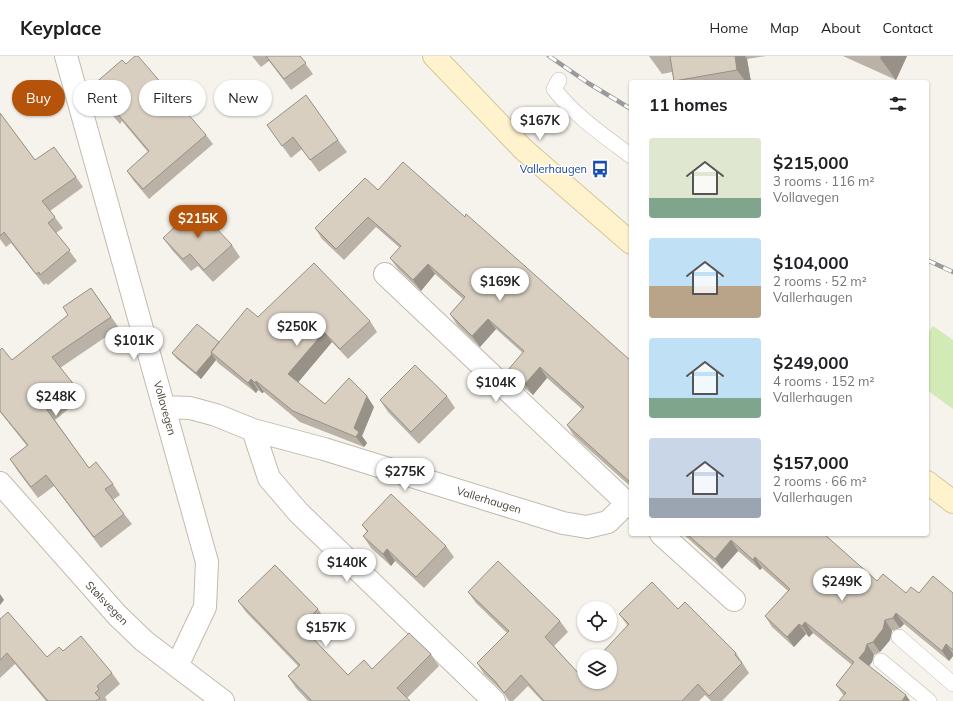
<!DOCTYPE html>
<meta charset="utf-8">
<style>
body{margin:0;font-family:Mulish,sans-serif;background:#f6f6f6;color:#202124;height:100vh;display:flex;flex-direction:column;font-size:15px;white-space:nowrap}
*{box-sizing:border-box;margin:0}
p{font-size:13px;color:#757577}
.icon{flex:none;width:22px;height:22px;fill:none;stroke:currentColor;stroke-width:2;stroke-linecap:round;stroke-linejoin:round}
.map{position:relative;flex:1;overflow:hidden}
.sheet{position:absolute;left:629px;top:24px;width:300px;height:456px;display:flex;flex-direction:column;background:#fff;border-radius:4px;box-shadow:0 1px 3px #0004}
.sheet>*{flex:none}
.hud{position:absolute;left:12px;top:24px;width:380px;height:36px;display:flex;gap:8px}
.fabs{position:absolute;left:577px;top:545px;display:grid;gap:8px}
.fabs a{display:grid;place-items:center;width:40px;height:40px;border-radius:50%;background:#fff;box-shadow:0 1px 3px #0004;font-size:20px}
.price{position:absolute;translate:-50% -34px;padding:0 9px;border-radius:14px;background:#fff;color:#222;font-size:13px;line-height:26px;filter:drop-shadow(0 1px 2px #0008)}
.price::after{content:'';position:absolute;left:50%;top:24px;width:12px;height:9px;margin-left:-6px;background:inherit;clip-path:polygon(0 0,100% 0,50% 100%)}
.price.active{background:#b45309;color:#fff}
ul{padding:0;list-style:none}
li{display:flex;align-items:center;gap:12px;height:100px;padding:0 20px}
li span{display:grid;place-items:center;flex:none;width:112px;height:80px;border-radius:4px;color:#555}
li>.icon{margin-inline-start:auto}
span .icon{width:48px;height:48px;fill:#fffc;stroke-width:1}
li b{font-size:17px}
h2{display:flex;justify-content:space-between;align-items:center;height:48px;padding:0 20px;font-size:17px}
.chip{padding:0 14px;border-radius:18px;background:#fff;box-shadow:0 1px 3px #0004;font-size:14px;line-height:36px}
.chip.active{background:#b45309;color:#fff}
header{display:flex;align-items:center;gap:24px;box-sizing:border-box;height:56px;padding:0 20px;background:#fff;border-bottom:1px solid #e0e0e0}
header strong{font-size:19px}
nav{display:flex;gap:22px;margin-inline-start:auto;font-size:14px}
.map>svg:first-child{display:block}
</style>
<header>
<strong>Keyplace</strong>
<nav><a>Home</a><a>Map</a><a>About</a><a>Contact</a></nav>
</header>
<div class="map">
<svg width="953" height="645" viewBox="0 0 953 645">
<rect width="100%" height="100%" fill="#f6f3ec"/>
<path fill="#d2eab5" d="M933 270 953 284V353L927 334V278Z"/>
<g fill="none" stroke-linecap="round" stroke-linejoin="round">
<g stroke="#c2bbae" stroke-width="16">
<path id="service" d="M559 24 554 33C575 60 603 79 631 100
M899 581 953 628
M881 605 929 645"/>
</g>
<g stroke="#c2bbae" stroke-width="24">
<path id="minor" d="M66 0 207 506 205 551 177 610
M385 218 631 451
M165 351 190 352 216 359 253 374 324 393 563 467 587 471 608 466 627 447
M253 374 269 422 298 456 494 645
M661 478 734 544"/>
</g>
<g stroke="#c2bbae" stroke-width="24">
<path id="tertiary" d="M0 427 117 559 144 585 223 645"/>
</g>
<g stroke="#d6c79b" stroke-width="24">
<path id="secondary" d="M434 0 523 93 631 187
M927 426 953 446"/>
</g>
<use href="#service" stroke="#fff" stroke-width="15"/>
<use href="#minor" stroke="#fff" stroke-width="22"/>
<use href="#tertiary" stroke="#fff" stroke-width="22"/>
<use href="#secondary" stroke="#fff3cd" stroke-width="22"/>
<g stroke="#9a9a9a" stroke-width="4.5">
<path id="rail" d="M549 0 588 27 631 53
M927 204 953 216"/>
</g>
<use href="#rail" stroke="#fff" stroke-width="3" stroke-dasharray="9" stroke-linecap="butt"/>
</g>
<path fill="#bab2a6" d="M252 0H300L313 18 291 34 269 5 261 11Z
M649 0H766L747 3 751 26H674L672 16 662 18Z
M843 0H907L896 24Z
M126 8 206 79 213 88 149 143 133 124 127 115 148 96 122 65 120 68 107 53 101 44V40L93 29Z
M0 57 35 104 76 121 83 131 50 155 63 172 56 177 77 205 48 229 46 227 44 229 11 187 6 191 0 183Z
M267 69 338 84 347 96 319 116 302 93 291 102Z
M378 134 465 161 631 305V431L574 380 567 369 582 353 547 322 533 339 516 325 508 314 523 297 496 273 480 291 457 269 450 258 463 243 435 218 421 235 398 213 390 202 400 192 376 171 344 204 322 183 315 172Z
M163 182 232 189 240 201 213 226 198 210 191 215 172 194Z
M91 232 119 272 60 312 75 330 83 341 55 364 89 412 113 428 120 439 113 444 132 468 101 492 54 430 38 442 17 414 10 403 27 390 0 356V294L12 304 68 259Z
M258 261 370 265 377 276 348 303 332 286 298 326 325 348 374 351 362 380 367 387 364 391 300 366 264 336 262 337 258 334 256 337 218 307 216 304 201 323 177 303 172 297 219 286Z
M447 340 455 352 419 388 388 356 380 344Z
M362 469 446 490 454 501 424 532 395 505 391 510 371 492 363 480 367 476Z
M683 478H824L877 525 906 537H953V600L949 605 904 568 900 572 892 575 890 584 880 596 874 599 872 606 844 640 836 629 852 609 813 577 809 581 806 578 794 591 772 571 765 560 788 535 762 512 760 514 738 495 722 513Z
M468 536 560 565 568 576 554 590 580 619 628 570 619 558 678 553 736 597 749 617 722 645H711L705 639 699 645H542L528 630 513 645H509L503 636 484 618 477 607 507 577 476 547Z
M238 545 318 553 326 565 311 580 348 619 431 598 439 610 407 642 410 645H308L296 632 288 620 298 610 246 556Z
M0 563 47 601 63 595 112 617 120 628 105 641 107 644 106 645H46L15 608 0 622Z"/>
<path fill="#979187" d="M735 0H745L747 3 751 26H746L737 14Z
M881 0H907L896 24 880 2Z
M428 208 435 218 421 235 413 224Z
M488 263 496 273 480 291 472 280Z
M324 276 332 286 296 329 288 318Z
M212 298 216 304 201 323 196 317Z
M540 311 547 322 533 339 525 328Z
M251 323 258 334 256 337 248 327Z
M256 325 264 336 262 337 255 327Z
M367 340 374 351 362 380 367 387 364 391 356 381 354 372Z
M731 484 738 495 722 513 715 503Z
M387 493 395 505 391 510 383 498Z
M755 501 762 512 760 514 753 504Z
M0 538 4 544 0 549Z
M896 557 904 568 900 572 893 562Z
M885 564 892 575 890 584 880 596 873 586Z
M805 566 813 577 809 581 802 570Z
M799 568 806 578 794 591 787 581Z
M867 588 874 599 872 606 867 613 859 602Z
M946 588 953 598V600L949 605 942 595Z
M906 639 910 645H902Z"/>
<path fill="#d8cfc1" stroke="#979187" d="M135 0H138L206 79 143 133 127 115 149 95 116 56 113 58 101 44V39L93 29 122 4 126 8Z
M266 0H300L306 7 284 23Z
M670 0H735L737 14 674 25Z
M306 39 338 84 310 104 293 81 282 90 267 69Z
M0 57 35 104 54 91 76 121 42 145 55 161 48 167 70 194 40 219 39 216 36 218 4 176 0 180Z
M403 106 465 161 466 158 526 211 631 305V427L567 369 584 351 540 311 525 328 508 314 524 295 488 263 472 280 450 258 465 241 428 208 413 224 390 202 401 190 368 161 336 193 315 172 365 122 378 134Z
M196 151 232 189 204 214 190 198 183 203 163 182Z
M314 207 370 265 340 293 324 276 288 318 325 348 349 322 367 340 354 372 359 376 356 381 293 355 256 325 255 327 251 323 248 327 211 296 247 252 258 261Z
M91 232 111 261 52 301 75 330 47 354 89 412 96 406 113 428 105 433 124 458 94 481 46 419 31 431 10 403 28 389 0 355V294L2 292 12 304 68 259 63 251Z
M197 268 219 286 211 296 212 298 196 317 172 297Z
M415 309 447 340 411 376 380 344Z
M391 438 446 490 416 521 387 493 383 498 363 480 368 475 362 469Z
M687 478H824L877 525 883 518 906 537 911 531 919 537 933 520 953 537V594L946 588 942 595 896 557 893 562 885 564 883 573 873 586 867 588 865 595 859 602 906 639 902 645H839L846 637 836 629 854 606 805 566 802 570 799 568 787 581 765 560 790 533 755 501 753 504 731 484 715 503Z
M498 505 560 565 545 581 580 619 584 615V626H610V600H599L629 568 619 558 652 526 678 553 685 546 736 597 735 599 742 607 709 640 698 628 682 645H544L521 619 504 637 495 625 477 607 509 575 468 536Z
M275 509 318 553 301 570 348 619 364 604 372 613 409 577 431 598 397 632 410 645H312L288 620 300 609 238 545Z
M8 556 47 601 59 591 63 595 81 580 112 617 97 630 99 633 95 637 100 642 96 645H48L7 597 0 604V563Z"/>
<defs>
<g id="bus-bare" transform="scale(1.38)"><path d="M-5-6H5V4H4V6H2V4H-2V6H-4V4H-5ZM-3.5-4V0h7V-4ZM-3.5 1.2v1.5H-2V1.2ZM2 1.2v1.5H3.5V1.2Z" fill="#1a4fb4" stroke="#fff" stroke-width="2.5" paint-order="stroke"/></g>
</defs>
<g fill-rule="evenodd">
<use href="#bus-bare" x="600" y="113"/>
</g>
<g text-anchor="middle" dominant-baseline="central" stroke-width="3" stroke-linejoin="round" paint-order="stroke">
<g font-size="11" fill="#164399" stroke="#fff" text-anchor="end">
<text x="587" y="113">Vallerhaugen</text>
</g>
<g font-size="11" fill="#4b4439" stroke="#fff">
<text transform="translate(165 352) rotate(74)">Vollavegen</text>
<text transform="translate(489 444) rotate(17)">Vallerhaugen</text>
<text transform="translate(107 547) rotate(46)">Stølsvegen</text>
</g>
</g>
</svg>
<div class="fabs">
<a><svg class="icon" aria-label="locate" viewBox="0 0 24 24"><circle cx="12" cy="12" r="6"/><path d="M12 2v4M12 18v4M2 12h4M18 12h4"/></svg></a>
<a><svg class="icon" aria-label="layers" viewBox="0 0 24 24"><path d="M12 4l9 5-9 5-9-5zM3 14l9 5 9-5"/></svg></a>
</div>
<b class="price" style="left:540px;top:85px">$167K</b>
<b class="price active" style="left:198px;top:183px">$215K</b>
<b class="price" style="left:500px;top:246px">$169K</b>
<b class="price" style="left:297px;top:291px">$250K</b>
<b class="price" style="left:134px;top:305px">$101K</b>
<b class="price" style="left:496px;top:347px">$104K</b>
<b class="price" style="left:56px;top:361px">$248K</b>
<b class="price" style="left:405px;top:436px">$275K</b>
<b class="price" style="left:347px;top:527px">$140K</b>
<b class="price" style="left:842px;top:546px">$249K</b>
<b class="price" style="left:326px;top:592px">$157K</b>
<div class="hud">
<a class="chip active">Buy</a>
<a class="chip">Rent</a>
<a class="chip">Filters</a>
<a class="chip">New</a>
</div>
<section class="sheet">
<h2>11 homes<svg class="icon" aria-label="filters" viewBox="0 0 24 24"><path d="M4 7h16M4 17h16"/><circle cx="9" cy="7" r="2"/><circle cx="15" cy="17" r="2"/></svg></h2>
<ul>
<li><span style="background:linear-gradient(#dfe7d0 75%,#7fa58c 0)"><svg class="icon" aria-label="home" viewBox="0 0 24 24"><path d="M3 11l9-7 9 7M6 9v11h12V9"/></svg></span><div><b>$215,000</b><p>3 rooms · 116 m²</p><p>Vollavegen</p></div></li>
<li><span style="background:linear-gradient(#bfe0f5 60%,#b9a48a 0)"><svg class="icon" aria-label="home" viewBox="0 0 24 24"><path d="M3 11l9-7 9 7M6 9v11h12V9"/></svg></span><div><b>$104,000</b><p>2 rooms · 52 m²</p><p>Vallerhaugen</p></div></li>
<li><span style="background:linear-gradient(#bfe0f5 75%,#7fa58c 0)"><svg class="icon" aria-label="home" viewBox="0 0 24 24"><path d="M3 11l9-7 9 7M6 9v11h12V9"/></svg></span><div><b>$249,000</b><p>4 rooms · 152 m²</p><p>Vallerhaugen</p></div></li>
<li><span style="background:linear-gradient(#c9d6e8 75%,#9aa5b1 0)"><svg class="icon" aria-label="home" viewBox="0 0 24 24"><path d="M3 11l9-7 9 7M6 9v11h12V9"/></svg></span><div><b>$157,000</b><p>2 rooms · 66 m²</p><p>Vallerhaugen</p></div></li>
</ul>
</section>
</div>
